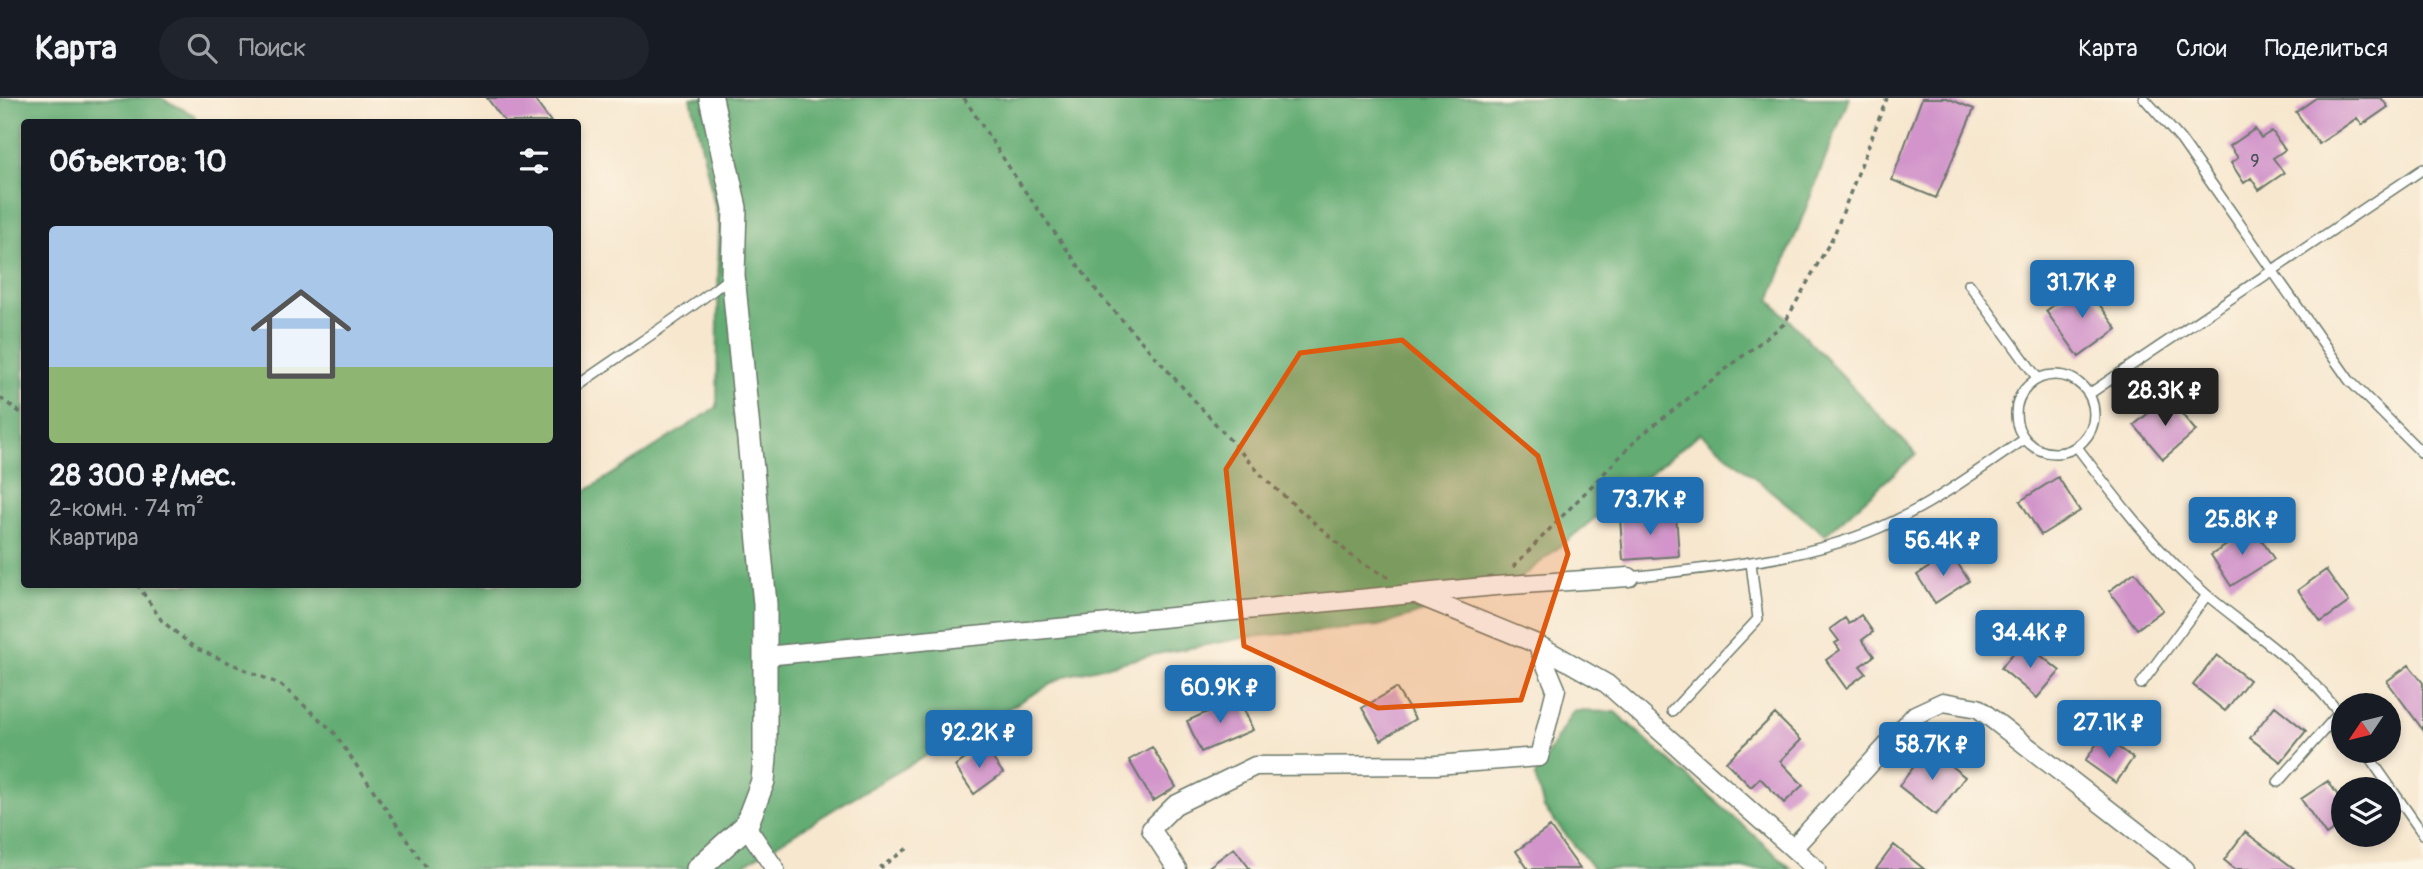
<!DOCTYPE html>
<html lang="ru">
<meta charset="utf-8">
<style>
body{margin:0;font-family:Pangolin,sans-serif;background:#20242c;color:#f1f3f6;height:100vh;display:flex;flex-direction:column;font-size:26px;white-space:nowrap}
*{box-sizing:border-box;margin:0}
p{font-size:23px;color:#9ea1a6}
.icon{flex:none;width:38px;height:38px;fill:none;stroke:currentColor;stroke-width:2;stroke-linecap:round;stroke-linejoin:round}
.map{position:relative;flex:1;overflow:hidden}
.details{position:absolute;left:21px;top:21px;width:560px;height:469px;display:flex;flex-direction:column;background:#171b24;border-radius:7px;box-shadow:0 4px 10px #0003}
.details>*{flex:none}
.needle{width:46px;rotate:235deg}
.tools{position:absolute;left:2331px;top:595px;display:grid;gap:14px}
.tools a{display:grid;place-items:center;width:70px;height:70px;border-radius:50%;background:#171b24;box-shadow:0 4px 10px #0003;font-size:35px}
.price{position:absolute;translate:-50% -60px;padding:0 16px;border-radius:7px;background:#1f6fb2;color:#fff;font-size:23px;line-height:46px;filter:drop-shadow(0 2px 4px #0008)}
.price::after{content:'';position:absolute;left:50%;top:42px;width:21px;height:16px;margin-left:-10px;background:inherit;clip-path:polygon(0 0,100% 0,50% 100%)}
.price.selected{background:#222;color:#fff}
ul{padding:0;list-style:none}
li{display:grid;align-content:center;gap:14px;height:371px;padding:0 28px}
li+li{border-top:2px solid #363941}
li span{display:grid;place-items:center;height:217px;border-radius:7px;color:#555}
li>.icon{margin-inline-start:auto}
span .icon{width:126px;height:126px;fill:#fffc;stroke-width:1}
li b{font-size:30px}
h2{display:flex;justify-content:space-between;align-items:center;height:84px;padding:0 28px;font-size:30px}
header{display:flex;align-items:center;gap:42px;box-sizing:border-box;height:98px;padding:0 35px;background:#171b24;border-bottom:2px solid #363941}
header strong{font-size:33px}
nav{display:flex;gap:38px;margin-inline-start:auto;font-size:24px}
.search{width:490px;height:63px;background:#20242c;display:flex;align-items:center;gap:18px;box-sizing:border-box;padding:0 24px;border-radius:38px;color:#9ea1a6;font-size:26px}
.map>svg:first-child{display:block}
</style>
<header>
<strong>Карта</strong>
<div class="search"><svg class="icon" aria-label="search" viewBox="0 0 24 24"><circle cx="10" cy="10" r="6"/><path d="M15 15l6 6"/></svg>Поиск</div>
<nav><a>Карта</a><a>Слои</a><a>Поделиться</a></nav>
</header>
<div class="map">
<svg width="2423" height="771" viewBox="0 0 2423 771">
<rect width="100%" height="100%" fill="#fcf5e5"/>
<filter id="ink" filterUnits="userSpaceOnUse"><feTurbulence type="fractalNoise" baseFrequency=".0143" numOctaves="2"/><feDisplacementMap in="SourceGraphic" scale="14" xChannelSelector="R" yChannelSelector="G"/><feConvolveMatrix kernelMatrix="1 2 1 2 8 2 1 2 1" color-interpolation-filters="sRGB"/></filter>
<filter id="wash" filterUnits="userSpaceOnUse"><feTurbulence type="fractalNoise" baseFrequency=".00686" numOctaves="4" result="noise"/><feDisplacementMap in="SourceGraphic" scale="28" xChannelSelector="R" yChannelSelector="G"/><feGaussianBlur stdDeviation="1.57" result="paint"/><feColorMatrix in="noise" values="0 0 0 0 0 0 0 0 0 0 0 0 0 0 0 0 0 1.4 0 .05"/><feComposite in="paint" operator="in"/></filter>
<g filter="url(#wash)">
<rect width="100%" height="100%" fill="#f7e7cf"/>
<path fill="#63ac73" stroke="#417454" stroke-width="2" d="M0 0H161L194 17 197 24H24V486H578V398L717 309 719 126 691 0H1849L1770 202 1916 356 1825 437 1700 335 1512 487 1378 528 1249 539 1157 556 1065 578 849 702 737 771H0Z
M1573 613 1615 614 1792 771H1595L1592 769 1544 710 1535 678Z"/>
<g id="blocks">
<path fill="#d294ca" d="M487 0H533L551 24H505Z
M1922 0H1947L1974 11 1936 100 1892 82Z
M2316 0H2381L2388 9 2362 27 2357 20 2319 46 2296 14Z
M2255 31 2261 40 2272 33 2285 52 2273 60 2284 75 2259 92 2251 80 2244 85 2231 65 2238 60 2230 48Z
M2084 185 2117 231 2079 259 2046 213Z
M2168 299 2196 333 2163 361 2134 327Z
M2058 379 2080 413 2041 437 2020 403Z
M1676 416 1679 458 1623 462 1620 420Z
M2254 430 2274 461 2231 488 2211 457Z
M1951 455 1969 483 1935 505 1917 477Z
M2326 472 2349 504 2321 524 2298 492Z
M2135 474 2163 512 2137 531 2109 493Z
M1861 517 1873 534 1862 542 1874 558 1860 568 1866 575 1846 590 1826 562 1840 552 1835 545 1839 543 1830 531 1845 520 1849 526Z
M2023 543 2060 573 2037 600 2001 570Z
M2217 557 2249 582 2225 613 2193 587Z
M2409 567 2423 585V632L2387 583Z
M1396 590 1415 621 1381 642 1362 610Z
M1239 600 1253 632 1201 654 1187 623Z
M2275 608 2306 633 2281 664 2250 640Z
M1775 616 1801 642 1780 663 1803 687 1784 705 1760 680 1751 689 1726 664Z
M2102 638 2133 660 2116 685 2085 663Z
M984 648 1003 675 974 696 955 668Z
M1152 649 1176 689 1153 703 1129 662Z
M1928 650 1965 679 1936 717 1899 688Z
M2328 683 2343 705V725L2326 737 2301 701Z
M1550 729 1580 771H1528L1516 753Z
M2245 734 2295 771H2235L2224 762Z
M1894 747 1924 771H1876Z
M1234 750 1250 771H1206Z"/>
</g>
</g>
<g filter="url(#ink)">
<use href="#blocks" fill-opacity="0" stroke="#6b786a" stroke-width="2"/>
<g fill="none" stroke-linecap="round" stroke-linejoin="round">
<g stroke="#6b786a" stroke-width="12">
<path id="service" d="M2144 0 2181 42 2349 282 2423 356
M1969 186 2038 281
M2016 316a39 39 0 1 1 78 0a39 39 0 1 1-78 0Z
M578 287C628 251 682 219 730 179
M2089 296 2423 71
M2077 349C2117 402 2157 455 2208 498 2255 537 2308 570 2343 621
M1629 479C1723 468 1823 462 1908 416 1949 395 1987 366 2025 341
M2141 586 2207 497
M1672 613 1758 521 1751 465
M2365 653 2423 736
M2278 684 2339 615"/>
</g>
<g stroke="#6b786a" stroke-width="21">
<path id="minor" d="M1420 498 1537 546 1607 586 1816 771
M765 558 1495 488 1629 479
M746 728 775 771
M1793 750 1915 617 1943 604 1978 610 2185 771
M1177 771 1151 731 1175 707 1255 668 1436 667 1539 659 1556 591 1537 546"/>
</g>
<g stroke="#6b786a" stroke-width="26">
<path id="tertiary" d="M698 771 746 728 763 683 765 659V506L733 177 735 110 711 0"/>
</g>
<path stroke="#6b786a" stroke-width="3.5" stroke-dasharray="5 5" stroke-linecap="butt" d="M964 0 1022 89 1098 195 1265 381 1354 460 1389 480
M0 300 24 317
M1513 469 1640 338 1784 226 1834 137 1887 0
M137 486 162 523 195 550 281 587 333 633 427 771
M883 771 881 769 908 750"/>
<use href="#service" stroke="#fff" stroke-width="9"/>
<use href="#minor" stroke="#fff" stroke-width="18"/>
<use href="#tertiary" stroke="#fff" stroke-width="23"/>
</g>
</g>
<path fill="#de580e" fill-opacity="0.2" stroke="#de580e" stroke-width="5" stroke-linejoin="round" d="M1402 242 1538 358 1568 456 1521 602 1378 610 1244 548 1226 371 1300 255Z"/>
<g text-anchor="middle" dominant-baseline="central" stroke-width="7" stroke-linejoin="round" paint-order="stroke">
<g font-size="18" fill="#4c535a">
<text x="2255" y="63">9</text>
</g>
</g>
</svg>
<div class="tools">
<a><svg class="needle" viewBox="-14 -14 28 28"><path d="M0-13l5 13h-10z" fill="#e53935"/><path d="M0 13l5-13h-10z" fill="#9ea1a6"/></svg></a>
<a><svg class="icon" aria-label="layers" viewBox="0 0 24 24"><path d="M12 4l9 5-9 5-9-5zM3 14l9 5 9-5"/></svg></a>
</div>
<b class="price" style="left:2082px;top:222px">31.7K ₽</b>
<b class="price selected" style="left:2165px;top:330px">28.3K ₽</b>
<b class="price" style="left:1650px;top:439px">73.7K ₽</b>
<b class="price" style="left:2242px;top:459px">25.8K ₽</b>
<b class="price" style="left:1943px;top:480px">56.4K ₽</b>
<b class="price" style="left:2030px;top:572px">34.4K ₽</b>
<b class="price" style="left:1220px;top:627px">60.9K ₽</b>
<b class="price" style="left:2109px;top:662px">27.1K ₽</b>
<b class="price" style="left:979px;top:672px">92.2K ₽</b>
<b class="price" style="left:1932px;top:684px">58.7K ₽</b>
<section class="details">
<h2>Объектов: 10<svg class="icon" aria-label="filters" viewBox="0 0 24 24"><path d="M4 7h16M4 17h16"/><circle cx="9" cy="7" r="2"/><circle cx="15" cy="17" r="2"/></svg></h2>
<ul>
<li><span style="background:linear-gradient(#a9c7e8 65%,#8fb573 0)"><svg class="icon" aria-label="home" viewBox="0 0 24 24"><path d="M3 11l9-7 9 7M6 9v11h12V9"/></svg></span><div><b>28 300 ₽/мес.</b><p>2-комн. · 74 m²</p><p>Квартира</p></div></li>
</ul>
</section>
</div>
